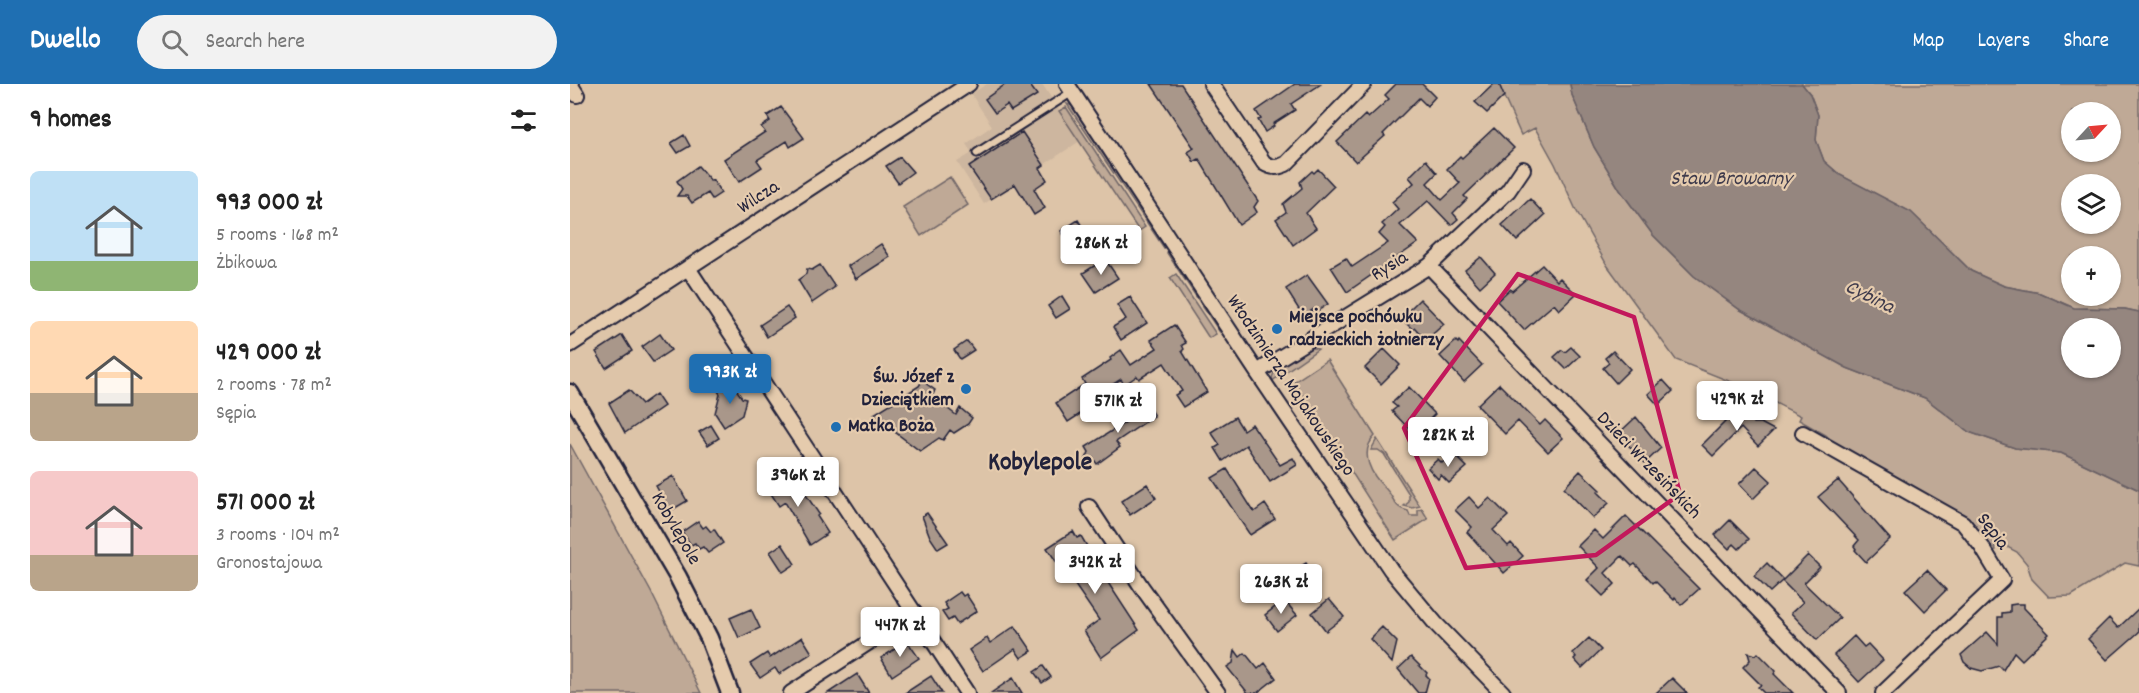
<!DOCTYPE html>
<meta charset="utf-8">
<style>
body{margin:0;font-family:Dekko,sans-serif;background:#f2f2f2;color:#222;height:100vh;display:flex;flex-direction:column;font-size:22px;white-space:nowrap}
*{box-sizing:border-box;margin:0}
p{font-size:20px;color:#767676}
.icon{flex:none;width:33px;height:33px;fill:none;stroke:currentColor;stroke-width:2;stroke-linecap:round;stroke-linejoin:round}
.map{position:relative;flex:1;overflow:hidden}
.panel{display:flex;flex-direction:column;background:#fff;width:570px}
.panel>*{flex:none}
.needle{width:39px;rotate:64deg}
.controls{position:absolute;left:1491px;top:18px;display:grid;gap:12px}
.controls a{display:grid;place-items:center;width:60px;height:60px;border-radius:50%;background:#fff;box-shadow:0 2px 4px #0004;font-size:30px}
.price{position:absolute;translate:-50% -51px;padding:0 14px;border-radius:6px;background:#fff;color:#222;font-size:20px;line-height:39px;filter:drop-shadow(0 2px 3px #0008)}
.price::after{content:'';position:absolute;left:50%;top:36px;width:18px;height:14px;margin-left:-9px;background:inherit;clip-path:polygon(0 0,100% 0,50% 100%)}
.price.selected{background:#1f6fb2;color:#fff}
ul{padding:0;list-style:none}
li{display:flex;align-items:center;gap:18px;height:150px;padding:0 30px}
li span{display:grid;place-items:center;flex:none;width:168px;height:120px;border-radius:9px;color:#555}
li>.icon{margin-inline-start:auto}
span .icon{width:72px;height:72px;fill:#fffc;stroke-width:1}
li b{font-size:26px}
h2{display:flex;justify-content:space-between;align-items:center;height:72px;padding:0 30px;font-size:26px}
header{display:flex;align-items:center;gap:36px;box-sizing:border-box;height:84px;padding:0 30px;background:#1f6fb2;color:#fff}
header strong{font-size:28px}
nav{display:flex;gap:33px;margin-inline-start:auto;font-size:21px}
.search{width:420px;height:54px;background:#f2f2f2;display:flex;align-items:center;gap:15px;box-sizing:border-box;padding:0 21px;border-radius:33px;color:#767676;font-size:22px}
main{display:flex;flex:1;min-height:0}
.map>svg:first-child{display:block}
</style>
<header>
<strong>Dwello</strong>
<div class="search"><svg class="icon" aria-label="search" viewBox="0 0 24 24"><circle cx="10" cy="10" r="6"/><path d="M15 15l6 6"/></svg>Search here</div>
<nav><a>Map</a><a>Layers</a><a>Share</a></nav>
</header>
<main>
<section class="panel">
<h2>9 homes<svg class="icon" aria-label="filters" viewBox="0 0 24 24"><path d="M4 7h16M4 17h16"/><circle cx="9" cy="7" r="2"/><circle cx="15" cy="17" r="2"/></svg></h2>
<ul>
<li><span style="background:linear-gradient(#bfe0f5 75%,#8fb573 0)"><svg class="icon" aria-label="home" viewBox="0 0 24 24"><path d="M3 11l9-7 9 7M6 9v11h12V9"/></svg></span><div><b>993 000 zł</b><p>5 rooms · 168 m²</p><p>Żbikowa</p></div></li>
<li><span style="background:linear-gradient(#ffd9b3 60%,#b9a48a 0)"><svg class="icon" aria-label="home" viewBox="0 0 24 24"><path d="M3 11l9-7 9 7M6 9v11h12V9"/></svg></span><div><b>429 000 zł</b><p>2 rooms · 78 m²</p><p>Sępia</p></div></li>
<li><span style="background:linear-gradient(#f6c9c9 70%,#b9a48a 0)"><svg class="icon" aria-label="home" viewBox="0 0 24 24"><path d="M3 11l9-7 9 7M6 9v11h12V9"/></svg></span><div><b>571 000 zł</b><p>3 rooms · 104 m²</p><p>Gronostajowa</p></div></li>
</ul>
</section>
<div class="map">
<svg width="1569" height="609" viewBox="0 0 1569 609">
<rect width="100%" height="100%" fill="#ddc4a8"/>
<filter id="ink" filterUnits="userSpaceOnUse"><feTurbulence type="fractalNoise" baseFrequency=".0167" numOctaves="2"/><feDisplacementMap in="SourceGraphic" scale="12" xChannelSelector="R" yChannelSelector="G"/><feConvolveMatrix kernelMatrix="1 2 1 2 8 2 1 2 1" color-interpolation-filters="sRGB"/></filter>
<g filter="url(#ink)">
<path fill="#cdb69f" d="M417 0H472L510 57 414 120 387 78 402 69 396 60 422 42 401 10Z"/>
<path fill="#bfa996" stroke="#706668" stroke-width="1.5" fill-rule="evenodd" d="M928 0H1000L1002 11 1024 63 1050 106 1083 151 1124 192 1169 225 1277 284 1355 314 1399 348 1445 364 1491 369 1569 406V482L1555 479 1501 512 1479 513 1462 495 1457 480 1447 468 1439 464 1427 453 1423 457 1426 466 1422 467 1417 456 1401 439 1270 365 1256 351 1229 336 1231 332 1174 303 1106 276 1037 181 1006 126 985 80 965 44 951 51Z
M1232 0H1569V228L1555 225 1504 224 1470 209 1434 202 1401 187 1341 128 1270 91 1254 77 1246 56 1248 31 1240 10ZM1502 28H1540V68H1502ZM1502 100H1540V140H1502ZM1502 172H1540V212H1502Z
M497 20 504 22 597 162 594 164Z
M496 23 575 143 569 147 489 27Z
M380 93 398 121 351 152 333 123Z
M600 167 649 242V247L597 169Z
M606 190 646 250 639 254 600 194Z
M739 263 748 265 702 297C702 279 725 272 739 263Z
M757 276 805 352C788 369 802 392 816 405 825 414 822 423 838 427L840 432H848V426L852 425 858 435 825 456 724 298Z
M807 355 850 422 842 424 834 422 839 418V410L814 370 808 366H801Z
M0 360 81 508 131 609H0Z"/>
<path fill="#95867f" stroke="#675e64" stroke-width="1.5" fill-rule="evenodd" d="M1000 0H1232L1240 10 1248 31 1246 56 1254 77 1270 91 1341 128 1401 187 1434 202 1470 209 1504 224 1555 225 1569 228V406L1491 369 1445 364 1399 348 1355 314 1277 284 1169 225 1124 192 1083 151 1050 106 1024 63 1002 11ZM1502 244H1540V284H1502Z"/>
<path fill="#a9978a" stroke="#22223b" stroke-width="1.5" d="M436 0H459L467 11 441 27 437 21 425 29 415 15Z
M581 0H611L688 117 684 123 687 128 669 141 629 75 624 78 618 68 624 64Z
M725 0H751L721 20 725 26 703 40 704 42 695 48 688 36 691 35 686 27Z
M826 0H852L865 13 857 22 849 14 813 50 815 52 786 78 767 58 795 31 798 34 819 15 815 11Z
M924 0H929L934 12 917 29 905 18Z
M211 23 234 54 220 63 217 57 187 76 192 83 169 98 154 75 195 48 191 43 200 37 197 32Z
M924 44 944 64 894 112 897 115 883 129 888 135 881 141 858 117 830 141 848 159 777 208 761 183 776 174 782 183 818 159 809 150 815 143 812 140 828 125 822 118 844 99 839 93 856 76 867 89 857 99 872 116 890 99 877 85 890 72 892 74Z
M452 48 474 81 470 84 477 96 464 105 475 124 464 131 445 100 421 115 399 83Z
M114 51 120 62 108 69 101 59Z
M330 73 343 88 328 99 316 82Z
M128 82 141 97 143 96 151 109 142 115 138 109 122 119 117 112H107L112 105 107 97Z
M748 85 764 102 736 129 746 144 723 161 706 135 716 128 713 120 732 104 730 98 742 87 744 89Z
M960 115 975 131 947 157 932 141Z
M508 136 521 156 505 167 491 147Z
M311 160 320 173 286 195 278 182Z
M911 173 925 189 910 203 895 186Z
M535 175 548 194 526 208 513 189Z
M250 181 265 203 242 219 228 196 236 190 237 185 242 186Z
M972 181 987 197 990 194 1006 210 989 226 984 220 954 246 927 217 940 205 942 207Z
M737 191 758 220 746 228 744 225 733 232 716 205Z
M492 212 500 225 486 234 478 222Z
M560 213 577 239 551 256 543 243 556 235 547 221Z
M850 215 874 240 856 256 845 244 843 246 831 234Z
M217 223 225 234 197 253 190 241Z
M604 241 616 259 612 261 614 265 612 267 637 308 613 323 605 311 612 307 594 279 569 295 567 292 554 301 551 295 514 319 518 325 498 338 486 319 515 300 512 295 541 276 540 274 551 266 561 281 587 264 581 256Z
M90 250 101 266 83 278 72 263Z
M52 251 62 267 36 284 26 268Z
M397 257 404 266 390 275 384 266Z
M886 257 888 259 889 257 912 281 894 298 870 272Z
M1001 263 1010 272 996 285 984 273 992 266 995 268Z
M814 265 830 281 811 300 795 284Z
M1043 267 1060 285 1046 299 1033 284 1039 279 1035 274Z
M1093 296 1103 307 1088 321 1078 310Z
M352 297 365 306 362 313 386 331 390 324 402 334 398 340 384 349 380 346 373 356 369 354 350 367 317 342 318 340 304 330 349 302Z
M160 299 166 305 172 314 176 315 172 331 154 343 145 329 150 310 148 307Z
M929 300V303L930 301 970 341 975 336 993 354 978 368 948 337 935 350 907 321Z
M839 303 865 330 849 346 845 342 840 346 822 327 827 323 822 319Z
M59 306 72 320 86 310 94 322 55 349 39 319Z
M576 319 584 332 546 358 550 363 527 380 523 374 516 375 519 368 516 363 556 338 554 334Z
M1166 327 1177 333 1183 339H1191L1204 346 1188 362 1171 344 1143 372 1132 361Z
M665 333 673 346 682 340 710 381 723 374 727 381 700 398 676 361 653 377 645 364 650 361 641 348Z
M1066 333 1091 364 1075 379 1048 350Z
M141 341 149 354 138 361 129 348Z
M883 369 897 383 879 399 871 391 868 395 858 384 868 375 872 379Z
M1186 383 1201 397 1183 415 1169 400Z
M657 385 684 428 695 420 705 435 680 451 642 394Z
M1010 387 1030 406 1028 408 1039 419 1023 434 994 404Z
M212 391 221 404 228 399 249 430 247 432 258 449 240 461 215 418 209 422 196 402 201 399 202 393 208 394Z
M103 392 117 417 100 427 86 402Z
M1268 396 1320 455 1296 478 1285 466 1286 465 1284 462 1289 456 1248 413Z
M577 400 586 414 560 431 551 417Z
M899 413 909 424 920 414 938 432 923 446 938 462 941 459 953 472 934 489 897 448 902 443 885 426Z
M357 429 378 459 368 465 360 453 352 432Z
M1056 432 1129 505 1111 521 1105 514 1104 516 1085 497 1083 499 1065 480 1062 482 1052 472 1035 489 1045 500 1033 512 1017 496 1029 484 1008 462 1024 446 1033 455Z
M1160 436 1179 455 1169 465 1164 460 1159 465 1145 451Z
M128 437 133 444 136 442 141 448 144 445 153 459 138 469 133 463 129 465 125 459 121 461 112 448Z
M503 447 507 454 511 452 518 464 516 465 569 546 531 574 514 547 529 536 492 482 490 483 477 464Z
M212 460 225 480 213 488 200 468Z
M1238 471 1250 483 1234 499 1270 534 1247 556 1221 529 1233 518 1212 497Z
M736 479 747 497 735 504 724 486Z
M1197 479 1213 496 1200 508 1184 492Z
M1357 486 1376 506 1355 527 1335 506Z
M390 508 393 512 396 510 407 527 387 540 383 534 378 537 372 528 378 525 374 519Z
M759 515 774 533 756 547 742 529Z
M714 516 727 531 707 547 695 531Z
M1446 520H1454V524L1479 550 1452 576 1444 568 1433 586 1429 582 1412 587 1401 584 1394 578 1391 571 1417 548 1428 560V533H1432V529L1440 528V521Z
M1569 524V548L1537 576 1518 555 1539 534 1548 544Z
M181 525 190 544 169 554 160 534Z
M445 542 462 567 451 574 445 565 413 587 399 566 417 554 420 559Z
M812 543 827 558 822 579 800 555Z
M1284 552 1294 563 1298 560 1313 576 1289 598 1264 571Z
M232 553 242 569 209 590 205 584 190 594 180 580 197 569 200 574Z
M1019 554 1031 566 1012 584 1004 575 1006 573 1003 569Z
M337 557 349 574 322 592 311 574Z
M665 566 670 573 675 569 688 585 695 579 706 594 687 609H678L657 583 663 579Z
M1178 569 1186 571 1188 569 1206 587 1204 590 1223 609H1194L1188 603 1191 601 1173 583 1180 576Z
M841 573 857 589 856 591 859 594 855 609H848L828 585Z
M473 582 481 593 472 599 464 588Z
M287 590 299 609H258Z
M361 592 372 609H335Z
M443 594 452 609H421Z
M1102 594 1117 609H1086Z"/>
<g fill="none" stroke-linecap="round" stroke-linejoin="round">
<g stroke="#22223b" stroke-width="11">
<path id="service" d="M407 69 502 8"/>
</g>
<g stroke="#22223b" stroke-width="18">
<path id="minor" d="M0 0 7 11
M497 0 687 288 821 486 866 540 933 609
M641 0 694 79C702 84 707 84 716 80L794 0
M859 182 1269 609
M118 184 397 609
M0 261 399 0
M687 288 859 182 938 107 953 85
M1233 349 1393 439 1412 463 1432 496 1313 609
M519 423 571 502 648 609
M221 609 344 529"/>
</g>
<g stroke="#22223b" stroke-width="21">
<path id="tertiary" d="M0 309 108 493 139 554 160 609"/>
</g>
<use href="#service" stroke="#e5cbad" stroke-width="7"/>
<use href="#minor" stroke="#e5cbad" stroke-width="14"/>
<use href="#tertiary" stroke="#e5cbad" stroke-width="16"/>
</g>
</g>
<path fill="none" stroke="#c2185b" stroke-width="4.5" stroke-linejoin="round" d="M948 190 1064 233 1110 410 1026 471 896 484 834 344Z"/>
<g fill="#1f6fb2" stroke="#e5cbad" stroke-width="2">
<circle cx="707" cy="245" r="6"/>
<circle cx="396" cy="305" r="6"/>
<circle cx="266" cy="343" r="6"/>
</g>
<g text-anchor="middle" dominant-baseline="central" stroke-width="4.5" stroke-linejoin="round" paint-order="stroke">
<g font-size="20" fill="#22223b" stroke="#e5cbad">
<text transform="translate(189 114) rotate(-33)">Wilcza</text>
<text transform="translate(820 183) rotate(-32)">Rysia</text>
<text transform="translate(720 302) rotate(56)">Włodzimierza Majakowskiego</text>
<text transform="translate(1078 382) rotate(46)">Dzieci Wrzesińskich</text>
<text transform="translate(105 445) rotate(60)">Kobylepole</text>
<text transform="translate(1422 448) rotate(53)">Sępia</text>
</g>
<g font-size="20" font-weight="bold" fill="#22223b" stroke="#e5cbad" text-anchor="start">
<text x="719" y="234">Miejsce pochówku<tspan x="719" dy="23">radzieckich żołnierzy</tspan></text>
<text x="384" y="294" text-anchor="end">Św. Józef z<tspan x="384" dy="23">Dzieciątkiem</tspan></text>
<text x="278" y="343">Matka Boża</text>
</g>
<g font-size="21" font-style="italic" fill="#3f3b4c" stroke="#e5cbad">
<text x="1161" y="96">Staw Browarny</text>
<text transform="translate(1299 214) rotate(26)">Cybina</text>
</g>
<g font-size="26" font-weight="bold" fill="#22223b" stroke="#e5cbad">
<text x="470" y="379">Kobylepole</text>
</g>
</g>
</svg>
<div class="controls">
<a><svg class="needle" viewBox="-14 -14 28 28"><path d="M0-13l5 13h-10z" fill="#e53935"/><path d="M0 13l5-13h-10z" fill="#767676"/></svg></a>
<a><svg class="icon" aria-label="layers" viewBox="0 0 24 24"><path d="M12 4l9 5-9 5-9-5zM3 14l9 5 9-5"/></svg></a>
<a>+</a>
<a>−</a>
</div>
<b class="price" style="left:531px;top:192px">286K zł</b>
<b class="price selected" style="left:160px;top:321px">993K zł</b>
<b class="price" style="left:1167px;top:348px">429K zł</b>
<b class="price" style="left:548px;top:350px">571K zł</b>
<b class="price" style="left:878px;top:384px">282K zł</b>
<b class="price" style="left:228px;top:424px">396K zł</b>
<b class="price" style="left:525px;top:511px">342K zł</b>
<b class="price" style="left:711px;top:531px">263K zł</b>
<b class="price" style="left:330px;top:574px">447K zł</b>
</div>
</main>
